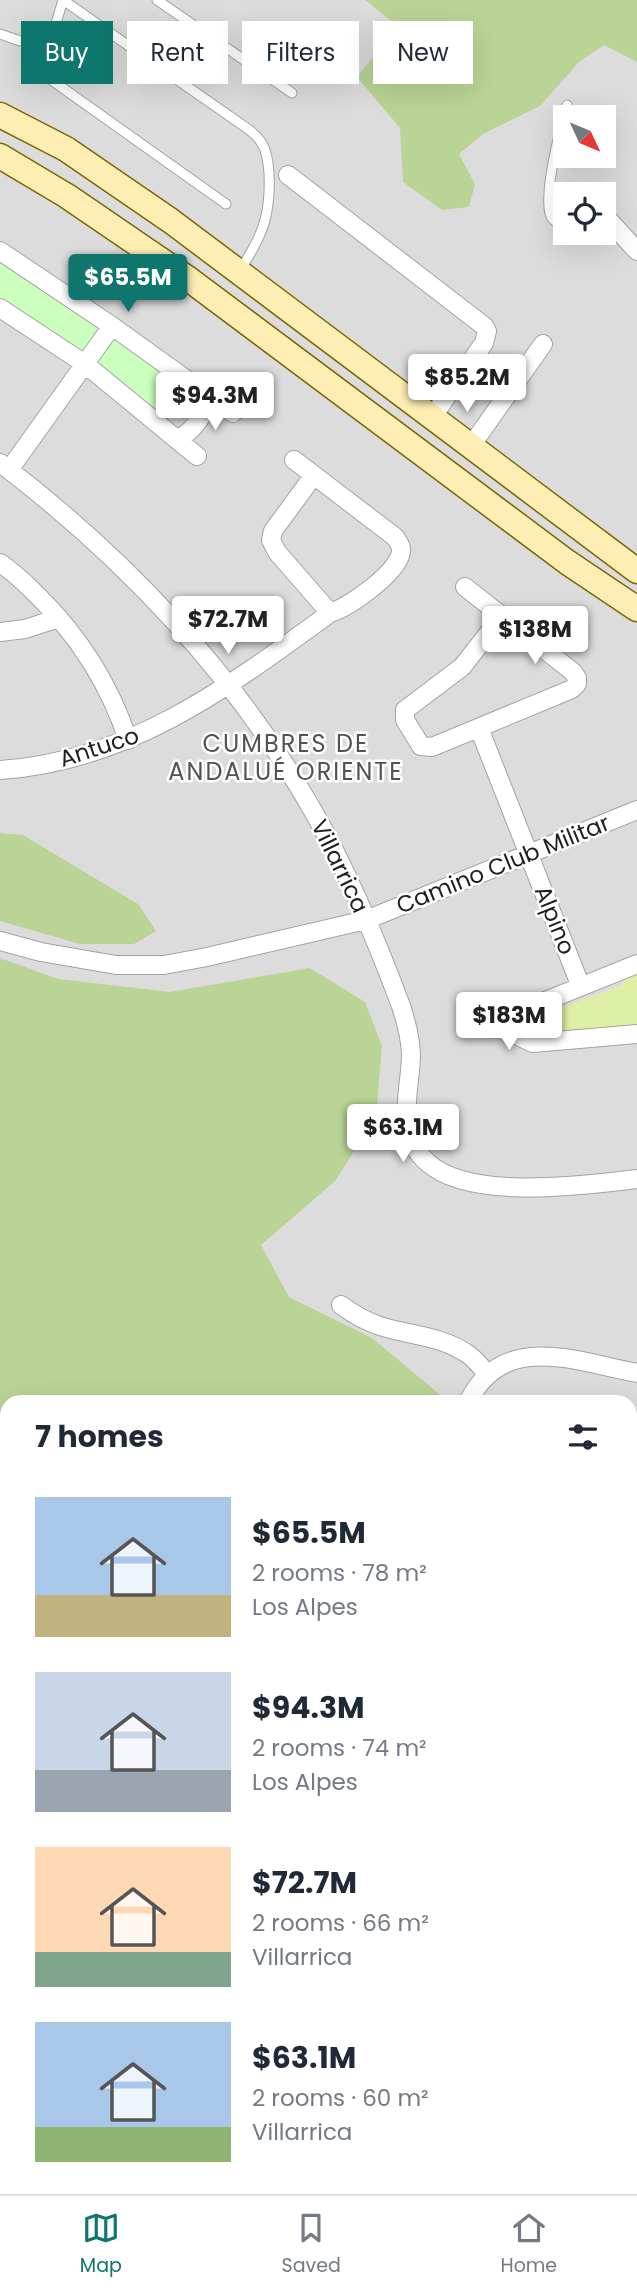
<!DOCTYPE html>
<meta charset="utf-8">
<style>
body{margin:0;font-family:Poppins,sans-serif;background:#f6f6f7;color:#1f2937;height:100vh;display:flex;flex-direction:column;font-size:26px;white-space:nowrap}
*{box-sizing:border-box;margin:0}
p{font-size:23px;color:#747a83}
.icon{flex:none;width:38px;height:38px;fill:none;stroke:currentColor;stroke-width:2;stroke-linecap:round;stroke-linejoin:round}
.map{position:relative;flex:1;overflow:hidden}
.drawer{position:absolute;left:0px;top:1395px;width:637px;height:800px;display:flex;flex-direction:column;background:#fff;border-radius:21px 21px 0 0;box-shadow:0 7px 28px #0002}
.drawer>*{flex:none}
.banner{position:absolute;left:21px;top:21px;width:595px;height:63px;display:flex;gap:14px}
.needle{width:46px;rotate:134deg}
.tools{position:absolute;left:553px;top:105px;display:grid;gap:14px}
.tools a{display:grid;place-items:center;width:63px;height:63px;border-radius:0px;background:#fff;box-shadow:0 7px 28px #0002;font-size:35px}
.price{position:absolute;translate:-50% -60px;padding:0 16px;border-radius:7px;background:#fff;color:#222;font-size:23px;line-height:46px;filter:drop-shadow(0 2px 4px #0008)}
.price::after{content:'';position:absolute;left:50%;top:42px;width:21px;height:16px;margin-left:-10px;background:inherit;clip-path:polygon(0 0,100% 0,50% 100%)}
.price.current{background:#0f766e;color:#fff}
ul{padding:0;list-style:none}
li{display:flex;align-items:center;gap:21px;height:175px;padding:0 35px}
li span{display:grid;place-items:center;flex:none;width:196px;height:140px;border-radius:0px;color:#555}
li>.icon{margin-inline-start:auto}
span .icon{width:84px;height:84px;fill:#fffc;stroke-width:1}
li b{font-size:30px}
h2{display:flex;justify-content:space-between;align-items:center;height:84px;padding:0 35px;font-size:30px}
.tag{padding:0 24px;border-radius:0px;background:#fff;box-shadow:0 7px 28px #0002;font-size:24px;line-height:63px}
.tag.current{background:#0f766e;color:#fff}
.dock{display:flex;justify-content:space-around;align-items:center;height:98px;border-top:2px solid #e0e1e3;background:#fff;font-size:19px;color:#747a83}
.dock a{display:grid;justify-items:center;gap:4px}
.dock .current{color:#0f766e}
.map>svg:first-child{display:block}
</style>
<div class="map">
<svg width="637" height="2194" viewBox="0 0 637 2194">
<rect width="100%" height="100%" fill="#f1e9e4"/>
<path fill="#dddcdc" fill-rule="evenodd" d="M0 0H637V2194H518L509 2188H630V1402H7V1737L0 1738ZM565 117H604V156H565ZM565 194H604V233H565Z"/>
<path fill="#def0a5" d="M637 971V1024L542 1034 528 1029 527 1022 531 1015 549 1005 554 1010 623 985 622 976Z"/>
<path fill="#b9d495" d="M365 0H637V62L604 45 579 62 540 106 483 134 459 154 475 184 469 207 442 210 403 182 400 128 357 77 398 26Z
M0 833 23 835 138 904 156 931 134 944H80L0 921Z
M0 958 58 979 170 992 310 968 365 1002 382 1046 376 1117 335 1181 261 1245 289 1297 372 1338 444 1398 446 1402H7V1592L0 1595Z
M630 1573 637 1576V2024L630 2022Z"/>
<path fill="#caffbd" d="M0 263 188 389 192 393C194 413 188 422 168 419L53 332 0 298Z"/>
<path fill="#a0e2df" d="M0 1746 7 1750V2188H491L498 2194H0Z"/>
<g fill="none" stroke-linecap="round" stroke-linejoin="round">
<g stroke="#a3a3a3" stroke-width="11">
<path id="lane" d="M63 0 248 129C255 134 262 141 265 150 271 168 270 197 266 216 262 235 250 254 240 271
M63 0 45 60V68L50 79 226 204
M157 0 292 93
M0 34 20 41
M565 228C559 225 552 221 550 214 544 189 560 130 567 105"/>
</g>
<g stroke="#a3a3a3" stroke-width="20">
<path id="street" d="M288 175 484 326 487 331 484 343 433 416
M605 216 637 251
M0 251 112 326 233 413
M0 308 85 364 197 456
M178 439C196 429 205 415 208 395
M471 446 543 344
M0 463C124 557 236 675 313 811 348 872 376 939 401 1006 406 1021 410 1037 411 1053 411 1092 393 1133 428 1163 471 1201 584 1185 637 1179
M9 470 112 326
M314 475 273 531 271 540 277 552 330 613
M0 563C13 572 26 584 37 595 80 637 109 683 128 740
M465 587 573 672 577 678V684L572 689 432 747 421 746 405 720V710L462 667 502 616
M0 632 25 629 59 618
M479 728 581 987
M0 770C129 762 230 686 330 613 349 607 398 573 401 552 402 546 398 542 395 537L294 460
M0 941 41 952 116 965H164L207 957 366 920 637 810
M637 964 528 1008C517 1015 513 1025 520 1037L533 1043 637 1034
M341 1305C353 1314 365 1321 380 1326 410 1336 441 1335 469 1355 476 1360 482 1368 488 1375
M468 1402C504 1330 576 1362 637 1373
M630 1568 637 1570"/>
</g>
<g stroke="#7c6700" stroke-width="27">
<path id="secondary" d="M0 115 66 149 171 221 637 571
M0 156 67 196 190 280 567 562 637 609"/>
</g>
<use href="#lane" stroke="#fff" stroke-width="9"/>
<use href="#street" stroke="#fff" stroke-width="18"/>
<use href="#secondary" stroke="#ffeeb4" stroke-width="24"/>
</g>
<g text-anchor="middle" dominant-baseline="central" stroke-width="5" stroke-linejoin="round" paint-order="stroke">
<g font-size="23" fill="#1f1f1f" stroke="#fff">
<text transform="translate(99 747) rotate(-18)">Antuco</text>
<text transform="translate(503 864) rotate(-22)">Camino Club Militar</text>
<text transform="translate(340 866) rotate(64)">Villarrica</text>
<text transform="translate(555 920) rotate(68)">Alpino</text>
</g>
<g font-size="24" letter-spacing="2" fill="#525252" stroke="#fff">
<text x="286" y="743">CUMBRES DE<tspan x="286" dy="28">ANDALUÉ ORIENTE</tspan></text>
</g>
</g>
</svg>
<div class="tools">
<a><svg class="needle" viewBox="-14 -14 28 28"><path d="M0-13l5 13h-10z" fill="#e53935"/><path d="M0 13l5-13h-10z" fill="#747a83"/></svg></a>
<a><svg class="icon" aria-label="locate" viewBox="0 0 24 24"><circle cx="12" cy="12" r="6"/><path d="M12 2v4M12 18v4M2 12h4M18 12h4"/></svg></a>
</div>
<b class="price current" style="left:128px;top:314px">$65.5M</b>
<b class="price" style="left:467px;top:414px">$85.2M</b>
<b class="price" style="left:215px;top:432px">$94.3M</b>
<b class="price" style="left:228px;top:656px">$72.7M</b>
<b class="price" style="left:535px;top:666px">$138M</b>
<b class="price" style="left:509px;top:1052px">$183M</b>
<b class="price" style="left:403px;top:1164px">$63.1M</b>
<div class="banner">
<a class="tag current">Buy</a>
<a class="tag">Rent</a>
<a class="tag">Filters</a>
<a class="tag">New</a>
</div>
<section class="drawer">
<h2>7 homes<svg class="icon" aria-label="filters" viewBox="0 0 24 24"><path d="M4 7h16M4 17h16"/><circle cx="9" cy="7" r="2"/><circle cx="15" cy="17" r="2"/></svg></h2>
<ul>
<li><span style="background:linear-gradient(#a9c7e8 70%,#c2b280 0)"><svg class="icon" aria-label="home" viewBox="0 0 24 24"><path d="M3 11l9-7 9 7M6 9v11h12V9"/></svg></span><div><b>$65.5M</b><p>2 rooms · 78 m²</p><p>Los Alpes</p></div></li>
<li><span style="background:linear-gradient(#c9d6e8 70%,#9aa5b1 0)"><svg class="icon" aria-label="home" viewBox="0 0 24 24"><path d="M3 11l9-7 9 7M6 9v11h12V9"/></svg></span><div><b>$94.3M</b><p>2 rooms · 74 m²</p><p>Los Alpes</p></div></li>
<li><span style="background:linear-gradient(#ffd9b3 75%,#7fa58c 0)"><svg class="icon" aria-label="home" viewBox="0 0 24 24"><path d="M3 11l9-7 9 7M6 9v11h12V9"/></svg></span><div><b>$72.7M</b><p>2 rooms · 66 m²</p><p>Villarrica</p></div></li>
<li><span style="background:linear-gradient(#a9c7e8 75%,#8fb573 0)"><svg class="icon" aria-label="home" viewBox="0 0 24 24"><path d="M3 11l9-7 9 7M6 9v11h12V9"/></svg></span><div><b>$63.1M</b><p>2 rooms · 60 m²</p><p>Villarrica</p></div></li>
</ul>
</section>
</div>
<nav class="dock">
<a class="current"><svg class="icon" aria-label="map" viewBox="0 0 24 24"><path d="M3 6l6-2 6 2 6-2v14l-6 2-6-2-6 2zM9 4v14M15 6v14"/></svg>Map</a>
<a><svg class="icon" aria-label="saved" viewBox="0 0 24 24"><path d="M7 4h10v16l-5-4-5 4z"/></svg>Saved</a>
<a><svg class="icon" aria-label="home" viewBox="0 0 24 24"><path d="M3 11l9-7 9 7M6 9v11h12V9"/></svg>Home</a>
</nav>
